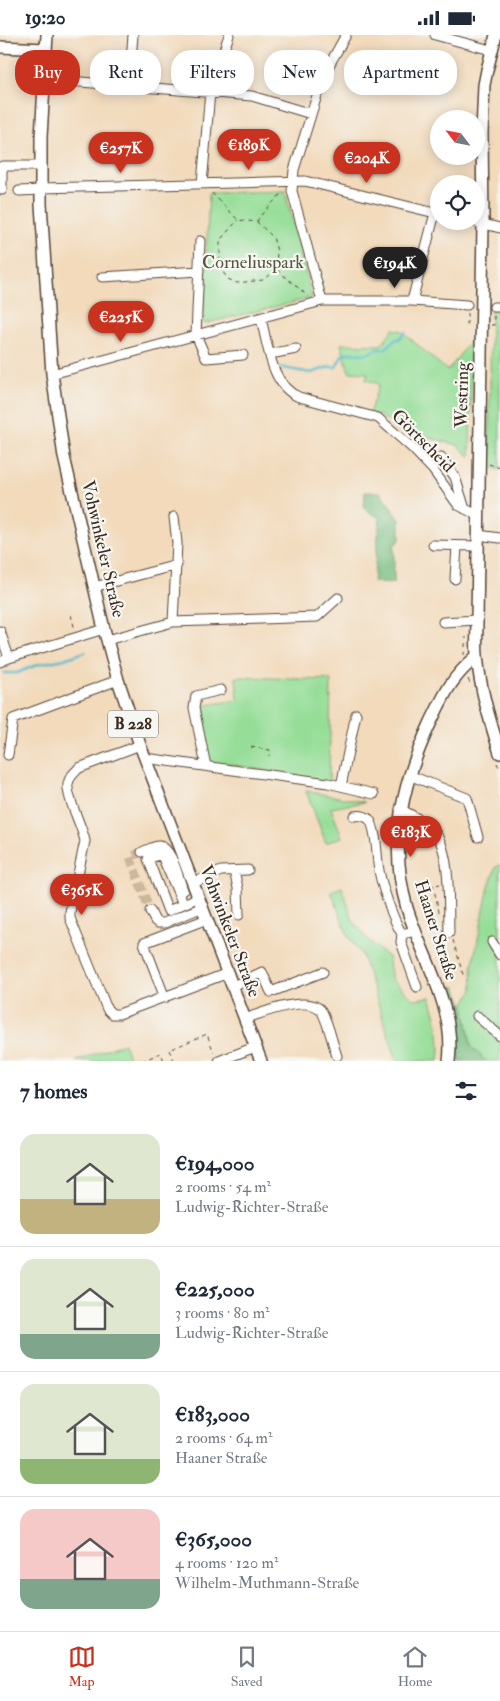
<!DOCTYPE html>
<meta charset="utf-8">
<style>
body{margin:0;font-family:"IM FELL Double Pica",serif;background:#f6f6f7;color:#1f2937;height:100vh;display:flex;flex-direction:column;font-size:19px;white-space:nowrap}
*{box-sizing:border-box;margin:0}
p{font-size:16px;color:#747a83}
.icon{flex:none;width:28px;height:28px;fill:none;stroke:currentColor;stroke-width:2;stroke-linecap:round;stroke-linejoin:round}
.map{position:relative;height:1026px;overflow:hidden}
.sheet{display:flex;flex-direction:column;background:#fff;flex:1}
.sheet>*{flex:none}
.banner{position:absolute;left:15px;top:15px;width:470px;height:45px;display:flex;gap:10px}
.needle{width:32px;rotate:302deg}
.buttons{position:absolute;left:430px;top:75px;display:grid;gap:10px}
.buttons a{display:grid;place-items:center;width:55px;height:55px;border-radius:50%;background:#fff;box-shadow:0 2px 12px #0003;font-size:25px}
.price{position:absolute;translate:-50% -42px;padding:0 11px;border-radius:18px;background:#c8321e;color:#fff;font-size:16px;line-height:32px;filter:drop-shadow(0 1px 2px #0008)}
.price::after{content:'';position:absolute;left:50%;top:30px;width:15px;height:11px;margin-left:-8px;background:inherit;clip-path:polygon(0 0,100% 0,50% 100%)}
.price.current{background:#222;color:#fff}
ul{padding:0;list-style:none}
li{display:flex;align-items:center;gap:15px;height:125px;padding:0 20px}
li+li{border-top:1px solid #e0e1e3}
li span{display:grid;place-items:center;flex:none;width:140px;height:100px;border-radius:15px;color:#555}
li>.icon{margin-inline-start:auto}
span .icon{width:60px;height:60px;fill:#fffc;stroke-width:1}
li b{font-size:21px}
h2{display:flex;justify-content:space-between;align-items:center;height:60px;padding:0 20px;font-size:21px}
.chip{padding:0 18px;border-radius:20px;background:#fff;box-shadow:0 2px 12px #0003;font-size:18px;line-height:45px}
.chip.current{background:#c8321e;color:#fff}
.status{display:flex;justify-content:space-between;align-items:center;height:35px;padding:0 25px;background:#fff;direction:ltr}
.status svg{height:14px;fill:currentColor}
.dock{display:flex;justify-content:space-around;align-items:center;height:70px;border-top:1px solid #e0e1e3;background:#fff;font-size:14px;color:#747a83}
.dock a{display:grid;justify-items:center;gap:2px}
.dock .current{color:#c8321e}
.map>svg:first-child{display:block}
</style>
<div class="status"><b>19:20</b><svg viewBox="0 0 49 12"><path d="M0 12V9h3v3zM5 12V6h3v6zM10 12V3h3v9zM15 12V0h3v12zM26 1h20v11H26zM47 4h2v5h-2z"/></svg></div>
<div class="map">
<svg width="500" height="1026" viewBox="0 0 500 1026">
<rect width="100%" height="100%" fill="#f6f6f2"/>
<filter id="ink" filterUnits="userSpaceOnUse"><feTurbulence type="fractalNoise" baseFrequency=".02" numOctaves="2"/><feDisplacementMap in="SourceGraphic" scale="10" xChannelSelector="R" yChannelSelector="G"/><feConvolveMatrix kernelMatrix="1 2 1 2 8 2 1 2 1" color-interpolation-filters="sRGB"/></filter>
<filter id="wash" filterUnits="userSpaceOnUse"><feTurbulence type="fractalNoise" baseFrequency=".0096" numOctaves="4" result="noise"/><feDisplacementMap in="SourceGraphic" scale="20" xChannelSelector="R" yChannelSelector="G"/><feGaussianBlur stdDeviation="1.12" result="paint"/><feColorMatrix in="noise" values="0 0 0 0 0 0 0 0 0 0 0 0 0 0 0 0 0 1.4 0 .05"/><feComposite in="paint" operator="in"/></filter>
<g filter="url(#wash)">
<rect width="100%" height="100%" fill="#f2dabb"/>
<path fill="#96de98" stroke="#68845b" d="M285 156 312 263 203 289 209 158Z
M491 275H500V435L489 431Z
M393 294 400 295 448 336 472 303 470 422 458 410 402 396 381 381 369 379 379 349 366 345 368 338 349 337 341 309 381 310Z
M236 642 331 645 329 748 301 742 229 729 219 730 205 728 195 672 238 665Z
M306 756 365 767 331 773 342 802 326 808Z
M500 830V1026H486L471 1011 464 970 473 954 472 933 489 851 496 832Z
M342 852 353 886 369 906 388 922 392 944 413 964 430 962C437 983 442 1003 439 1026H397L362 920 348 901 331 856Z
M124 1008 130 1026H76Z"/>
<path fill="#78bd80" stroke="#5a744f" d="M365 457H380L400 485V505L394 510V548L373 547 380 483 364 474Z
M444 950 456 952 464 970 471 1011 486 1026H459L453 970Z"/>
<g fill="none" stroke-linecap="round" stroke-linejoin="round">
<path stroke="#4db9c9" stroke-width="2.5" d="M278 332 311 338 329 332H336L342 321 345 318 367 319 377 314H385L395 305 399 304 405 297
M4 638H17L39 629 64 624 85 617"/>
</g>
</g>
<g filter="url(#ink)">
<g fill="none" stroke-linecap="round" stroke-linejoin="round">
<path stroke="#cdb79c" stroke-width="9" stroke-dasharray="9 4.5" stroke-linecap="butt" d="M142 817 130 822 150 876"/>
<g stroke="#564436" stroke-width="11">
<path id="minor" d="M435 0 491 15
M44 44 252 61 311 79
M129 51 133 0
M202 149 210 57 229 0
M41 153 305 146 439 179
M2 155V131H40
M19 156 41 155
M471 186 500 193
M200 206 196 300 206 323 243 320
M102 242 199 236
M322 266 292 156 294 135 323 41 346 0
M412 266 435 178
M494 272H500
M261 284C268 310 271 351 299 362L378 383 412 413 433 435 458 470 479 481
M270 319 296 314
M52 339 322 266H412L467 270
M441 422 455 442 465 474
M478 500 500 503
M433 510 478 511
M455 544 457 511
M94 552 177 530
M173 587 177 508 174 482
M443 587 477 585
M0 596 9 623
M107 605 173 587 317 582 338 563
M0 627 9 623 104 594
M140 710 79 733C74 738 69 742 68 749 66 762 82 790 85 806L70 877V883L107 974 112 979H119L228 938
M8 720 13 684 118 645
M145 723 328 748 374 759
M206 731 194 673 196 661 221 655
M409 740 467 763 478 802
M341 751 356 679
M400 774C411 780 425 786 433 795 452 815 448 871 449 898
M354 781C359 780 365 781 369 784 376 792 377 819 378 829 380 847 393 885 402 899L415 896
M142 817C147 815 153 812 158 811 171 809 179 845 183 855
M234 836 238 853 239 880
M193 848 221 836 248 835
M183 869 161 819 148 824 168 876 199 862
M150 876 155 886 158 888H164L203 872
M402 899 401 907 417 952
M492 907 500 920
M233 951 262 937 271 957 323 937
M165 963 144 908 207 884
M477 981 500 1001
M245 984C261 978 311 958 322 977 329 990 332 1007 337 1021
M219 1026 255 1012"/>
</g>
<g stroke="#564436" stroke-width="14">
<path id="major" d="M47 0 41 102V169L52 339 64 422 104 594 118 645 140 710 261 1026
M496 0 487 35 484 50 482 98 483 189 477 585C477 597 476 609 477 620 480 654 490 686 500 718
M0 12 46 14
M449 1026C456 973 422 922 407 873 388 807 402 749 430 689 445 658 451 643 477 621"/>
</g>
<path stroke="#564436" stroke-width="1" stroke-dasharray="4 4" stroke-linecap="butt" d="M212 158 238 185 257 187 273 202 277 216 276 234 263 245 237 248 228 244 220 233V205L238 185
M257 187 260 181 283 157
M277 235 308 261
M467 278V289L472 288
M491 290H494V280
M489 429 500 433
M71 580 75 595
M464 620 466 602
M468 644 471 651
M251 712 270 715 269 721
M497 728 500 734
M433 850 440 881
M429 851 440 849
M453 905 464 943
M142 1026 161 1018 164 1026
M174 1026 169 1015 207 999 214 1018"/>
<use href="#minor" stroke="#fff" stroke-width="9"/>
<use href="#major" stroke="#fff" stroke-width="11"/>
</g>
</g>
<g text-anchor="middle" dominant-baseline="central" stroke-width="4.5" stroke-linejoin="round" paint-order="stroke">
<rect fill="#f6f6f2" stroke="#73675e" stroke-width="1" x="108" y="675.5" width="50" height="27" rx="4"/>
<g font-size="16" font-weight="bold" fill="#3b2a1e">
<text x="133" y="689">B 228</text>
</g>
<g font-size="18" fill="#52573c" stroke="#f6f6f2">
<text x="253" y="227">Corneliuspark</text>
</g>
<g font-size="18" fill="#3b2a1e" stroke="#f6f6f2">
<text transform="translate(462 360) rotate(-89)">Westring</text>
<text transform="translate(423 406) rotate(45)">Görtscheid</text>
<text transform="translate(103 514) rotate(77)">Vohwinkeler Straße</text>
<text transform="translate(436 895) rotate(72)">Haaner Straße</text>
<text transform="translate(230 896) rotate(69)">Vohwinkeler Straße</text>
</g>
</g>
</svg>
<div class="buttons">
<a><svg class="needle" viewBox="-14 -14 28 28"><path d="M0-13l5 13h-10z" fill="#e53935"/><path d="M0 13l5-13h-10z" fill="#747a83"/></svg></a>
<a><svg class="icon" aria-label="locate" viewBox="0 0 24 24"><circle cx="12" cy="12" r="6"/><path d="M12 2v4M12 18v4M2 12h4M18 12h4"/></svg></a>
</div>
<b class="price" style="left:249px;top:136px">€189K</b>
<b class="price" style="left:121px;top:139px">€257K</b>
<b class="price" style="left:367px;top:149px">€204K</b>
<b class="price current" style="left:395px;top:254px">€194K</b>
<b class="price" style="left:121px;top:308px">€225K</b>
<b class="price" style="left:411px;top:823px">€183K</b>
<b class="price" style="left:82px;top:881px">€365K</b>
<div class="banner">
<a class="chip current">Buy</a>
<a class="chip">Rent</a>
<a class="chip">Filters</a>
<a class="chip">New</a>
<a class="chip">Apartment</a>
</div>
</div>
<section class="sheet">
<h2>7 homes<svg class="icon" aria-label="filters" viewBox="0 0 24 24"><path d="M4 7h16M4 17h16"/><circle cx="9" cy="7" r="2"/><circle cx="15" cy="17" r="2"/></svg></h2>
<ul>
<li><span style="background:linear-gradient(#dfe7d0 65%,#c2b280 0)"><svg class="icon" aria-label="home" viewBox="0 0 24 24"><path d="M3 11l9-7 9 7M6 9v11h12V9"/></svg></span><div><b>€194,000</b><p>2 rooms · 54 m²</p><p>Ludwig-Richter-Straße</p></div></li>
<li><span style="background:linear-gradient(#dfe7d0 75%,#7fa58c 0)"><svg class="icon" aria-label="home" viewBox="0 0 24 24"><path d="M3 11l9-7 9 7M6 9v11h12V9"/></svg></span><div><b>€225,000</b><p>3 rooms · 80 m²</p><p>Ludwig-Richter-Straße</p></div></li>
<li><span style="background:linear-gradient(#dfe7d0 75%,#8fb573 0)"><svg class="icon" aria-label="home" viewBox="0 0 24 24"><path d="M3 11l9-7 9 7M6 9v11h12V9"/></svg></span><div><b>€183,000</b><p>2 rooms · 64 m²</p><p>Haaner Straße</p></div></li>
<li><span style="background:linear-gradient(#f6c9c9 70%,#7fa58c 0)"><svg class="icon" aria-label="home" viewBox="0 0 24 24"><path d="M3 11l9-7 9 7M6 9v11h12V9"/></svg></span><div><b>€365,000</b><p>4 rooms · 120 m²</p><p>Wilhelm-Muthmann-Straße</p></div></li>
</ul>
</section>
<nav class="dock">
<a class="current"><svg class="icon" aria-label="map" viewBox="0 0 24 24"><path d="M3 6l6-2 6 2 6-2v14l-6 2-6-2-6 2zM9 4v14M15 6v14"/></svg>Map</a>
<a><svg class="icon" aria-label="saved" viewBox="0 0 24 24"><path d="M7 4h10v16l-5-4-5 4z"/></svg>Saved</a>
<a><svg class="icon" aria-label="home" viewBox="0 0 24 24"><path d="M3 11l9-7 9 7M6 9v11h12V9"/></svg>Home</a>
</nav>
